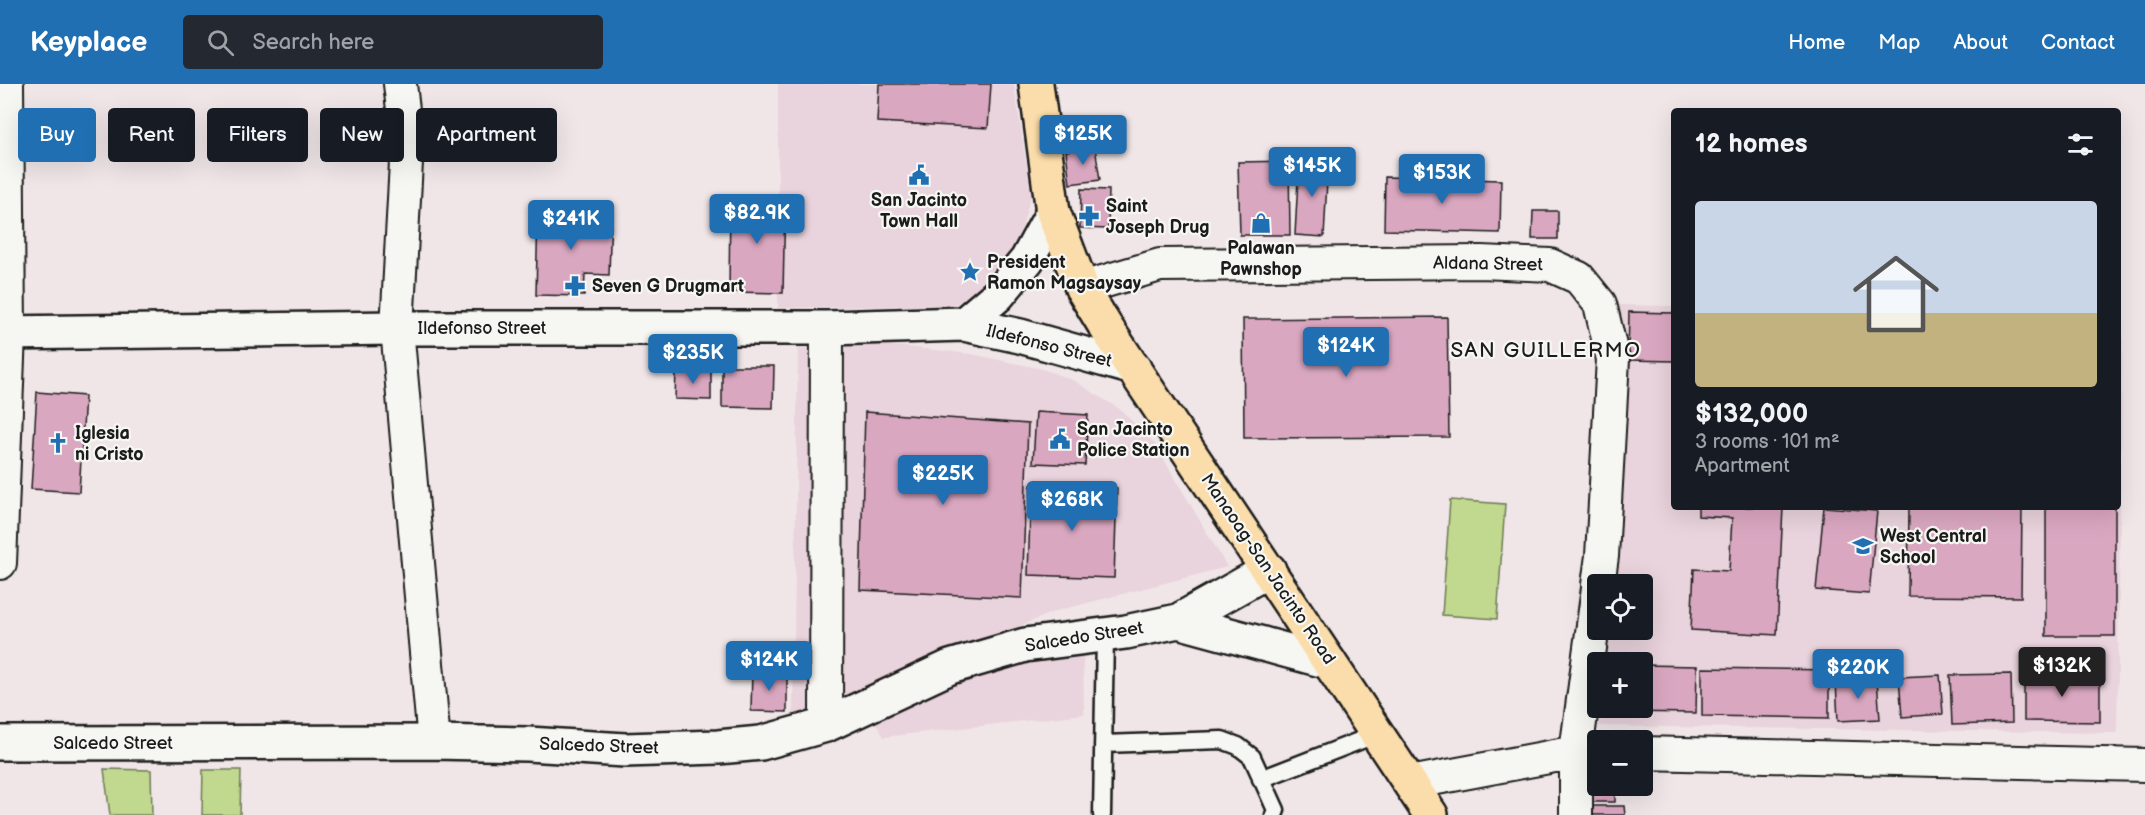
<!DOCTYPE html>
<meta charset="utf-8">
<style>
body{margin:0;font-family:"Balsamiq Sans",sans-serif;background:#242831;color:#f1f3f6;height:100vh;display:flex;flex-direction:column;font-size:22px;white-space:nowrap}
*{box-sizing:border-box;margin:0}
p{font-size:20px;color:#9ea1a6}
.icon{flex:none;width:33px;height:33px;fill:none;stroke:currentColor;stroke-width:2;stroke-linecap:round;stroke-linejoin:round}
.map{position:relative;flex:1;overflow:hidden}
.details{position:absolute;left:1671px;top:24px;width:450px;height:402px;display:flex;flex-direction:column;background:#171b24;border-radius:6px;box-shadow:0 6px 24px #0002}
.details>*{flex:none}
.hud{position:absolute;left:18px;top:24px;width:570px;height:54px;display:flex;gap:12px}
.tools{position:absolute;left:1587px;top:490px;display:grid;gap:12px}
.tools a{display:grid;place-items:center;width:66px;height:66px;border-radius:6px;background:#171b24;box-shadow:0 6px 24px #0002;font-size:30px}
.price{position:absolute;translate:-50% -51px;padding:0 14px;border-radius:6px;background:#1f6fb2;color:#fff;font-size:20px;line-height:39px;filter:drop-shadow(0 2px 3px #0008)}
.price::after{content:'';position:absolute;left:50%;top:36px;width:18px;height:14px;margin-left:-9px;background:inherit;clip-path:polygon(0 0,100% 0,50% 100%)}
.price.selected{background:#222;color:#fff}
ul{padding:0;list-style:none}
li{display:grid;align-content:center;gap:12px;height:318px;padding:0 24px}
li span{display:grid;place-items:center;height:186px;border-radius:6px;color:#555}
li>.icon{margin-inline-start:auto}
span .icon{width:108px;height:108px;fill:#fffc;stroke-width:1}
li b{font-size:26px}
h2{display:flex;justify-content:space-between;align-items:center;height:72px;padding:0 24px;font-size:26px}
.pill{padding:0 21px;border-radius:6px;background:#171b24;box-shadow:0 6px 24px #0002;font-size:21px;line-height:54px}
.pill.selected{background:#1f6fb2;color:#fff}
header{display:flex;align-items:center;gap:36px;box-sizing:border-box;height:84px;padding:0 30px;background:#1f6fb2;color:#fff}
header strong{font-size:28px}
nav{display:flex;gap:33px;margin-inline-start:auto;font-size:21px}
.search{width:420px;height:54px;background:#242831;display:flex;align-items:center;gap:15px;box-sizing:border-box;padding:0 21px;border-radius:6px;color:#9ea1a6;font-size:22px}
.map>svg:first-child{display:block}
</style>
<header>
<strong>Keyplace</strong>
<div class="search"><svg class="icon" aria-label="search" viewBox="0 0 24 24"><circle cx="10" cy="10" r="6"/><path d="M15 15l6 6"/></svg>Search here</div>
<nav><a>Home</a><a>Map</a><a>About</a><a>Contact</a></nav>
</header>
<div class="map">
<svg width="2145" height="731" viewBox="0 0 2145 731">
<rect width="100%" height="100%" fill="#f0e6e8"/>
<filter id="ink" filterUnits="userSpaceOnUse"><feTurbulence type="fractalNoise" baseFrequency=".0167" numOctaves="2"/><feDisplacementMap in="SourceGraphic" scale="12" xChannelSelector="R" yChannelSelector="G"/><feConvolveMatrix kernelMatrix="1 2 1 2 8 2 1 2 1" color-interpolation-filters="sRGB"/></filter>
<g filter="url(#ink)">
<path fill="#e9d3dc" d="M778 0H1014L1031 111 1017 160 996 194 975 210 953 221 778 224Z
M1617 221 1674 222V423H2118V231H2123L2117 649 1599 642 1600 624H1642V579H1602L1603 546H1642V501H1605Z
M853 257 971 270 1042 285 1073 296 1121 326 1155 360 1227 483 1056 527 846 614 793 631 798 265Z
M1083 568 1084 630 884 653 874 636 1015 576Z"/>
<path fill="#c1d88f" stroke="#6e7a56" stroke-width="1.5" d="M1450 416 1505 420 1497 535 1442 531Z
M104 685 151 686 152 731H110Z
M203 686H241L240 731H202Z"/>
<path fill="#daa7c1" stroke="#1c1c1c" stroke-width="1.5" d="M879 0H991L988 44 877 38Z
M1095 63 1100 96 1070 100 1066 67Z
M1299 76 1328 78 1324 153 1295 151Z
M1289 77 1290 151H1240L1238 78Z
M1385 93 1501 96 1500 149 1384 146Z
M1081 105 1109 106 1108 145 1080 144Z
M730 114 785 115 783 209 729 208Z
M538 127 611 129 609 191 585 190 584 212 536 211Z
M1533 127H1558V155H1532Z
M1629 228 1674 229V277L1628 276Z
M1447 233 1449 353 1244 354 1243 235Z
M722 282H774L773 324 722 323Z
M676 286 711 287V316L675 315Z
M37 308 85 312 79 408 31 405Z
M865 328 1028 340 1022 514 860 506Z
M1036 328 1088 331 1085 381 1033 379Z
M1031 401 1117 404 1114 494 1028 491Z
M1698 423H1783L1777 551 1691 546 1694 485 1729 487 1732 434 1698 432Z
M1824 423 1877 427 1869 510 1816 506Z
M1909 423H2022L2021 513 1908 512Z
M2046 423H2115V552H2046Z
M1642 581 1697 582 1696 629 1621 628V624H1642Z
M1702 584 1829 586V634L1702 632Z
M752 587 787 588V628L751 627Z
M2011 590 2012 639 1952 641 1950 591Z
M2024 590 2100 591V638L2024 637Z
M1940 591 1943 630 1902 633 1899 593Z
M1877 596 1880 635 1838 637 1836 597Z
M1585 674H1598V702H1615V718H1586Z
M1586 722H1624L1625 731H1586Z"/>
<g fill="none" stroke-linecap="round" stroke-linejoin="round">
<g stroke="#1c1c1c" stroke-width="21">
<path id="lane" d="M1103 660 1222 656 1238 662 1252 673 1276 726 1274 731
M1261 695 1377 650
M1102 731 1105 550"/>
</g>
<g stroke="#1c1c1c" stroke-width="36">
<path id="street" d="M400 0 407 60 397 244 434 658
M1082 204 1160 181 1481 178 1550 181 1579 194 1600 220 1613 275 1602 472 1598 501
M0 479 9 249 7 0
M826 641 827 244
M1642 669 2145 681
M1410 699 1576 668H1595
M1576 731V668L1598 504"/>
</g>
<g stroke="#1c1c1c" stroke-width="38">
<path id="secondary" d="M964 240 998 211 1027 176 1053 128
M0 249 397 244H827L964 240 1020 252 1134 284
M1178 537 1329 578
M0 659 434 658 528 660 625 666 718 663 761 659 826 641 950 583 1025 561 1126 548 1178 537 1269 486"/>
</g>
<g stroke="#1c1c1c" stroke-width="38">
<path id="primary" d="M1036 0 1053 128 1082 204 1107 245 1431 731"/>
</g>
<use href="#lane" stroke="#f6f6f2" stroke-width="16"/>
<use href="#street" stroke="#f6f6f2" stroke-width="32"/>
<use href="#secondary" stroke="#f6f6f2" stroke-width="33"/>
<use href="#primary" stroke="#fbddab" stroke-width="33"/>
</g>
</g>
<defs>
<g id="civic-bare" transform="scale(1.62)"><path d="M-.6-6.5H3V-4.5H.6V-3L4-1V1h2V6H-6V1h2V-1L-.6-3ZM-1.2 2.5V6h2.4V2.5Z" fill="#1f6fb2" stroke="#f6f6f2" stroke-width="2.5" paint-order="stroke"/></g>
<g id="pharmacy-bare" transform="scale(1.62)"><path d="M-2-6h4v4h4v4h-4v4h-4v-4h-4v-4h4Z" fill="#1f6fb2" stroke="#f6f6f2" stroke-width="2.5" paint-order="stroke"/></g>
<g id="shop-bare" transform="scale(1.62)"><path d="M-5-2.5h2.3a2.7 3.5 0 0 1 5.4 0H5L5.5 6h-11ZM-1.5-2.5h3a1.5 2.3 0 0 0-3 0Z" fill="#1f6fb2" stroke="#f6f6f2" stroke-width="2.5" paint-order="stroke"/></g>
<g id="sight-bare" transform="scale(1.62)"><path d="M0-6L1.8-2.2L6-1.7L2.9 1.2L3.7 5.4L0 3.3L-3.7 5.4L-2.9 1.2L-6-1.7L-1.8-2.2Z" fill="#1f6fb2" stroke="#f6f6f2" stroke-width="2.5" paint-order="stroke"/></g>
<g id="church-bare" transform="scale(1.62)"><path d="M-1.2-6h2.4v3.5h3.3v2.4h-3.3V6h-2.4V-.1h-3.3v-2.4h3.3Z" fill="#1f6fb2" stroke="#f6f6f2" stroke-width="2.5" paint-order="stroke"/></g>
<g id="school-bare" transform="scale(1.62)"><path d="M0-5L7-2L0 1L-7-2ZM-4 1L0 2.5L4 1V4Q0 6-4 4Z" fill="#1f6fb2" stroke="#f6f6f2" stroke-width="2.5" paint-order="stroke"/></g>
</defs>
<g fill-rule="evenodd">
<use href="#civic-bare" x="919" y="91"/>
<use href="#pharmacy-bare" x="1089" y="132"/>
<use href="#shop-bare" x="1261" y="139"/>
<use href="#sight-bare" x="970" y="188"/>
<use href="#pharmacy-bare" x="575" y="202"/>
<use href="#civic-bare" x="1060" y="355"/>
<use href="#church-bare" x="58" y="359"/>
<use href="#school-bare" x="1863" y="462"/>
</g>
<g text-anchor="middle" dominant-baseline="central" stroke-width="4.5" stroke-linejoin="round" paint-order="stroke">
<g font-size="18" font-weight="bold" fill="#1c1c1c" stroke="#f6f6f2" text-anchor="start">
<text x="919" y="116" text-anchor="middle">San Jacinto<tspan x="919" dy="21">Town Hall</tspan></text>
<text x="1106" y="122">Saint<tspan x="1106" dy="21">Joseph Drug</tspan></text>
<text x="1261" y="164" text-anchor="middle">Palawan<tspan x="1261" dy="21">Pawnshop</tspan></text>
<text x="987" y="178">President<tspan x="987" dy="21">Ramon Magsaysay</tspan></text>
<text x="592" y="202">Seven G Drugmart</text>
<text x="1077" y="345">San Jacinto<tspan x="1077" dy="21">Police Station</tspan></text>
<text x="75" y="349">Iglesia<tspan x="75" dy="21">ni Cristo</tspan></text>
<text x="1880" y="452">West Central<tspan x="1880" dy="21">School</tspan></text>
</g>
<g font-size="18" fill="#1c1c1c" stroke="#f6f6f2">
<text transform="translate(1488 180) rotate(1)">Aldana Street</text>
<text x="482" y="244">Ildefonso Street</text>
<text transform="translate(1049 262) rotate(14)">Ildefonso Street</text>
<text transform="translate(1268 485) rotate(56)">Manaoag-San Jacinto Road</text>
<text transform="translate(1084 553) rotate(-9)">Salcedo Street</text>
<text x="113" y="659">Salcedo Street</text>
<text transform="translate(599 662) rotate(2)">Salcedo Street</text>
</g>
<g font-size="21" letter-spacing="1.5" fill="#1c1c1c" stroke="#f6f6f2">
<text x="1546" y="266">SAN GUILLERMO</text>
</g>
</g>
</svg>
<div class="tools">
<a><svg class="icon" aria-label="locate" viewBox="0 0 24 24"><circle cx="12" cy="12" r="6"/><path d="M12 2v4M12 18v4M2 12h4M18 12h4"/></svg></a>
<a>+</a>
<a>−</a>
</div>
<b class="price" style="left:1083px;top:82px">$125K</b>
<b class="price" style="left:1312px;top:114px">$145K</b>
<b class="price" style="left:1442px;top:121px">$153K</b>
<b class="price" style="left:757px;top:161px">$82.9K</b>
<b class="price" style="left:571px;top:167px">$241K</b>
<b class="price" style="left:1346px;top:294px">$124K</b>
<b class="price" style="left:693px;top:301px">$235K</b>
<b class="price" style="left:943px;top:422px">$225K</b>
<b class="price" style="left:1072px;top:448px">$268K</b>
<b class="price" style="left:769px;top:608px">$124K</b>
<b class="price selected" style="left:2062px;top:614px">$132K</b>
<b class="price" style="left:1858px;top:616px">$220K</b>
<div class="hud">
<a class="pill selected">Buy</a>
<a class="pill">Rent</a>
<a class="pill">Filters</a>
<a class="pill">New</a>
<a class="pill">Apartment</a>
</div>
<section class="details">
<h2>12 homes<svg class="icon" aria-label="filters" viewBox="0 0 24 24"><path d="M4 7h16M4 17h16"/><circle cx="9" cy="7" r="2"/><circle cx="15" cy="17" r="2"/></svg></h2>
<ul>
<li><span style="background:linear-gradient(#c9d6e8 60%,#c2b280 0)"><svg class="icon" aria-label="home" viewBox="0 0 24 24"><path d="M3 11l9-7 9 7M6 9v11h12V9"/></svg></span><div><b>$132,000</b><p>3 rooms · 101 m²</p><p>Apartment</p></div></li>
</ul>
</section>
</div>
